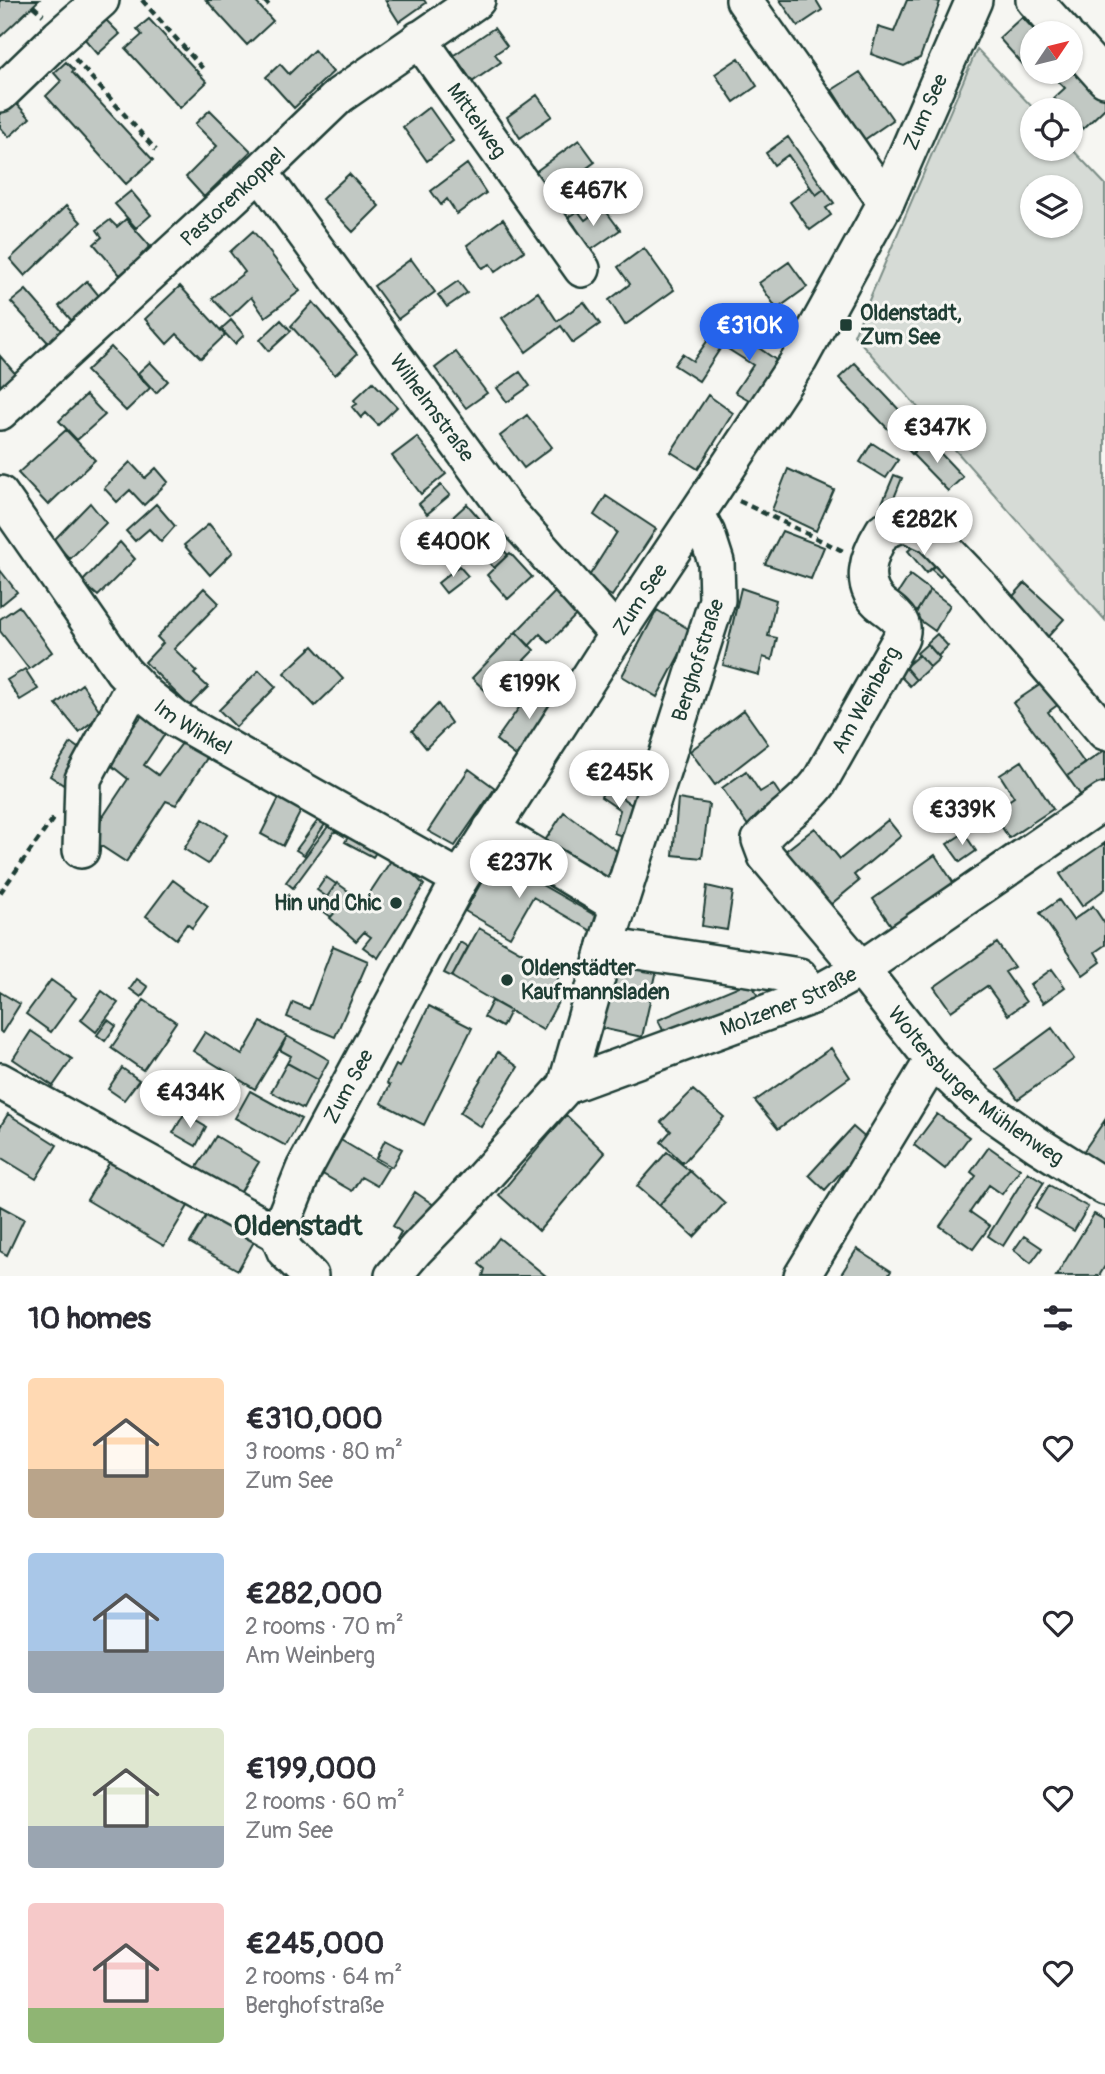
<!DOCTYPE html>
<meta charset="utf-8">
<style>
body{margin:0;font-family:Pangolin,sans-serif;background:#f2f2f3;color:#2b2b33;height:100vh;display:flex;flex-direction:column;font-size:26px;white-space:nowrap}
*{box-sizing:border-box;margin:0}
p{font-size:23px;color:#7c7c81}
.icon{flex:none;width:38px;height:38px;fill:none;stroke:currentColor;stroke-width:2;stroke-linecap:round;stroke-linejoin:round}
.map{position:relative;height:1276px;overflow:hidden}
.details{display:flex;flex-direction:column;background:#fff;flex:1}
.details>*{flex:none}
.needle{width:46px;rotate:55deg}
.fabs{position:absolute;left:1020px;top:21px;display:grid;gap:14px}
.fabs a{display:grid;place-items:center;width:63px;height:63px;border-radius:50%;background:#fff;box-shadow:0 2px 5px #0004;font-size:35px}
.price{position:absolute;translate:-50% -60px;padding:0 16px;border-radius:24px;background:#fff;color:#222;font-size:23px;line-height:46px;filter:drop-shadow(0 2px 4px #0008)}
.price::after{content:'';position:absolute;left:50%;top:42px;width:21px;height:16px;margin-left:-10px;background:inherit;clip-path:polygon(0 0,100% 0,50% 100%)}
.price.current{background:#2563eb;color:#fff}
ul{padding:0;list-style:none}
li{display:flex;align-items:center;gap:21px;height:175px;padding:0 28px}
li span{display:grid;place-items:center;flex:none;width:196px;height:140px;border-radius:7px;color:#555}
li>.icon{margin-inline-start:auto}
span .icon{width:84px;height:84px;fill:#fffc;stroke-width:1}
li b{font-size:30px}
h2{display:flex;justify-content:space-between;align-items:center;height:84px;padding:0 28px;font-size:30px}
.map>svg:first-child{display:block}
</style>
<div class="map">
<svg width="1105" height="1276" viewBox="0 0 1105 1276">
<rect width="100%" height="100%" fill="#f6f6f2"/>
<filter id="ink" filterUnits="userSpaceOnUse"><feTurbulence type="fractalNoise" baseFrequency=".0143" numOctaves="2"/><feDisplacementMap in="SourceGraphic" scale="14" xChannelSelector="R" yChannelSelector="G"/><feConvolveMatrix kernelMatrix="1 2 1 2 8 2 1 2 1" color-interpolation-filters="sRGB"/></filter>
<g filter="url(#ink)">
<path fill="#d6dbd6" stroke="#7a8c85" stroke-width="2" fill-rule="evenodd" d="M977 49 1035 110H1032V149L1071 148 1105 184V620L854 335ZM1032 187H1071V226H1032Z"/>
<path fill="#c1c8c3" stroke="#1f3d34" stroke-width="2" d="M0 0H39L0 37Z
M206 0H254L273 21 247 45Z
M385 0H424L426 3 399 22Z
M780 0H816L822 10 798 26Z
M907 0H933L940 2 920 58 904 66 871 54 878 27 894 32Z
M103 17 120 34 98 54 82 36Z
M1022 17 1037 33H1032V64L1027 69 999 38Z
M149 19 207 82 180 108 126 49 142 35 137 29Z
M494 28 507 46 495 54 501 62 472 82 454 55Z
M314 50 333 72 294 108 266 77 280 64 289 74Z
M739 58 757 86 734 102 715 74Z
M66 62 74 70 72 72 153 160 126 184 46 96 61 81 54 73Z
M1071 64 1105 99V108L1083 129 1071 116V110H1066L1054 98 1065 88 1052 75 1055 72H1071Z
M860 72 893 120 864 140 832 90Z
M537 95 552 116 520 138 507 117Z
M14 101 30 118 9 137 0 127V114Z
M429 107 453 141 427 161 403 127Z
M210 110 251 151 204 197 186 177 217 146 195 124Z
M788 137 824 189 816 195 788 155 774 165 766 153Z
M579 140 595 162 550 195 535 172Z
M467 164 486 193 457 214 447 199 441 205 431 191Z
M349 174 379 206 353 232 322 199Z
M810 187 816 195 824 189 834 203 826 208 831 215 810 230 790 202Z
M131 191 151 215 136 228 115 204Z
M66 206 81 222 25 276 10 259Z
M603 207 620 230 588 252 571 229 575 226 568 217 578 211 585 220Z
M126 219 150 246 141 255 144 259 132 270 129 267 120 275 94 244 102 237 97 230 110 220 117 227Z
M503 219 524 251 495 272 490 264 482 268 467 245Z
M253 231 300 291 265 317 251 297 230 317 212 298 245 272 230 252Z
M644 248 674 290 625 325 609 300 630 284 618 267Z
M411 259 435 292 398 319 374 286Z
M789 262 807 287 777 309 759 283Z
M87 281 100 297 72 321 59 306Z
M458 281 467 293 447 307 438 295Z
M180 286 225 335 201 358 177 334 167 344 145 319Z
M26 290 67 337 54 349 11 302Z
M538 292 557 321 584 302 600 324 573 343 561 326 526 352 502 318Z
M313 302 357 354 335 375 291 326Z
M231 320 244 335 235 344 221 329Z
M281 320 291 331 269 351 260 340Z
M731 328 776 360 751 401 735 392 753 365 720 344Z
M708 340 720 349 699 381 674 365 682 354 693 361Z
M111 347 150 388 126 411 86 371Z
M456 352 487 393 466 408 435 368Z
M0 356 19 378 0 394Z
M150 362 168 381 156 393 138 373Z
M855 363 904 415 889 430 839 378Z
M520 372 530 386 507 402 497 388Z
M373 382 397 407 378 425 366 413 361 418 352 407 357 404 354 400Z
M86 395 105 415 77 440 59 421Z
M708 395 733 413 698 469 671 452Z
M527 415 552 447 524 468 500 436Z
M904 415 927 439 912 454 889 430Z
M66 430 95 460 48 505 18 473Z
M417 437 446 474 421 494 392 456Z
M927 439 963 477 948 491 912 454Z
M872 443 898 460 886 478 860 462Z
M130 462 145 478 156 468 168 482 144 505 130 490 117 502 104 488Z
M788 469 834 490 816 531 772 510Z
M894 475 902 478 886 518 877 515Z
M441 485 450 495 427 514 419 504Z
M606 496 656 529 612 596 586 581 617 532 594 515Z
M90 503 106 523 70 559 53 541Z
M156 504 175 526 161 542 149 529 135 541 126 531Z
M467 504 498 540 474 561 444 525Z
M209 524 233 552 210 575 184 545Z
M782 531 824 547 811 579 765 564Z
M921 540 939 562 926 573 908 551Z
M120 542 135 559 98 596 82 582Z
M499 545 508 555 494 568 485 558Z
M510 553 532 577 508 599 487 575Z
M939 562 947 570 940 577 931 569Z
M459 566 468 576 446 593 438 583Z
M0 570 17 592 0 606Z
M910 575 930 590 914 616 893 601Z
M1025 583 1064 619 1044 641 1005 605Z
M560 587 581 610 549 643 540 634 529 646 516 632Z
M204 588 219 603 174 649 197 671 194 674 208 687 189 706 145 662 163 643 157 637Z
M741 588 776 600 768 636 777 638 772 660 763 657 759 675 723 665Z
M930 590 950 605 935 631 914 616Z
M19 606 52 652 29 669 0 631V619Z
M657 610 692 631 657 697 622 676Z
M516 632 534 650 490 695 472 678Z
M937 634 948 646 938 656 927 643Z
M927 644 940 658 930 667 917 653Z
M313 646 343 679 315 706 284 673Z
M919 655 930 667 916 680 905 667Z
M905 667 916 680 910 686 898 674Z
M25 669 38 689 20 700 7 680Z
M259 670 276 687 236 727 219 710Z
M1050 678 1059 704 1048 712 1085 764 1067 776 1013 703Z
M538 681 562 702 521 760 496 740Z
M82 684 102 714 79 732 56 704Z
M438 704 451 723 426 748 412 731Z
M744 710 768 744 715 785 690 751Z
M143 714 169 728 144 765 158 775 186 738 209 755 176 805 166 801 126 862 89 838 128 779 107 762Z
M71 743 85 753 65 786 50 776Z
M1105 750V781L1082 797 1067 776Z
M1022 761 1053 809 1009 838 992 812 1014 797 1000 775Z
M469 769 495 788 455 846 428 831Z
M746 771 760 792 773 784 785 802 749 827 722 788Z
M606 786 633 806 624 837 614 833 620 810 601 797Z
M281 794 304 805 283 846 261 834Z
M678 799 709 804 702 858 673 855Z
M564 812 617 851 606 883 544 842Z
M322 815 328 820 304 855 296 850Z
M203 819 227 835 208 864 184 849Z
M333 820 353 829 347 838 335 831 293 888 286 882Z
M888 820 901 836 854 875 859 881 824 910 779 856 815 828 840 859Z
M353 829 381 844 373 857 345 842Z
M964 833 976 851 960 862 947 844Z
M1105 843V889L1082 906 1060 874Z
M935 855 955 885 893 928 873 899Z
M394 856 424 885 378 958 363 947 371 937 364 932 356 941 330 918 349 896 361 906Z
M495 858 603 920 595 933 533 897 510 937 465 911Z
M326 877 336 884 327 897 317 890Z
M173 880 208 906 192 928 187 924 176 939 146 916Z
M337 883 351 893 331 917 319 908Z
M707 886 733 892 727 930 702 926Z
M1059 900 1073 920 1093 906 1105 924V945L1095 952 1101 962 1083 975 1040 913Z
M479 928 560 974 555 984 565 989 543 1030 452 977Z
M460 942 468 947 452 977 444 973Z
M997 943 1014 967 1005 972 1026 1002 1008 1015 987 986 951 1011 934 987Z
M333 946 368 961 335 1037 287 1017 293 1002 309 1009Z
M616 961 657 970 642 1037 601 1028Z
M1052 969 1065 987 1043 1003 1030 985Z
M137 979 148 987 141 997 130 989Z
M51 980 76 998 51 1032 26 1014Z
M751 981 761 1004 670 1045 658 1020Z
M102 991 118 1003 96 1032 81 1020Z
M0 992 20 1004 2 1033 0 1031Z
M144 1000 176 1022 143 1070 111 1048Z
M492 1001 510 1011 502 1027 484 1017Z
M429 1006 472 1028 424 1125 381 1103 390 1085 387 1083 396 1065 399 1067Z
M108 1020 116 1026 105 1041 97 1035Z
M261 1022 287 1036 255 1089 193 1051 205 1032 242 1055Z
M1052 1028 1074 1059 1018 1099 996 1069Z
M31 1031 72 1059 53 1086 13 1059Z
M287 1036 329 1060 318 1080 287 1063 291 1056 280 1050Z
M831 1048 850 1077 778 1129 755 1101Z
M498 1052 518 1067 481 1127 460 1113Z
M287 1063 318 1080 303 1109 271 1092Z
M122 1068 139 1080 124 1100 108 1089Z
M693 1090 724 1117 683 1163 661 1142 671 1131 661 1122Z
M250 1091 301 1119 286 1146 235 1118Z
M8 1114 57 1145 36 1179 0 1157V1127Z
M184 1114 206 1127 196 1146 173 1133Z
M937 1114 969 1137 945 1169 914 1145Z
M566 1115 605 1153 539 1231 499 1195Z
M1105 1120V1167L1083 1152Z
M853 1127 869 1141 825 1190 809 1175Z
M216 1136 259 1162 237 1198 194 1172Z
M339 1139 388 1168 377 1186 361 1177 352 1191 321 1173Z
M385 1140 402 1149 392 1167 376 1158Z
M989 1147 1020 1169 1002 1194 989 1185 970 1212 990 1226 973 1249 940 1226 976 1176 971 1172Z
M667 1152 690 1171 659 1205 637 1186Z
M114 1155 191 1201 164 1246 87 1200Z
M690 1171 725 1203 694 1237 659 1205Z
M1028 1172 1044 1182 1003 1246 988 1236Z
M1049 1185 1088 1207 1074 1231 1035 1208Z
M415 1192 444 1212 408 1246 397 1239 401 1232 393 1226Z
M0 1206 24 1219 7 1255 0 1251Z
M209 1211 256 1238 238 1270 190 1243Z
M1094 1214 1105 1220V1266L1099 1276H1056Z
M1024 1236 1042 1248 1031 1263 1014 1250Z
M499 1238 546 1276H483L485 1269 479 1264Z
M857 1249 891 1271 888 1276H840Z"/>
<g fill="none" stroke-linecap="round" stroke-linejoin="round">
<g stroke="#1f3d34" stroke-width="40">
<g id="minor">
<path d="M744 0 886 202"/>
<path d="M1034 0 1064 33"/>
<path id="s1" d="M419 39 582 269"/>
<path d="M1071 41 1105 79"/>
<path d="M0 94 59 37 101 0"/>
<path id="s2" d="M260 172 506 509 617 634"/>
<path id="s3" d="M0 412 260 172 340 95 477 0"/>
<path id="s4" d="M0 494 123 671 147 696 176 719 460 879"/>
<path id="s5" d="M1105 732 978 584 931 535 905 523 883 531C868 555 857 586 883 606 890 611 900 618 902 627 903 630 901 634 901 638L819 783C802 806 777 819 760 840L766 856 861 969 933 1060 979 1104 1038 1145 1105 1187"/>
<path d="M491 829 619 906"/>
<path d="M81 850 83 779 134 685"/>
<path d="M606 946 799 976 812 996"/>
<path d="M0 1081 278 1234"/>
<path id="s6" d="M566 1086 606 946 717 600 716 562 707 534 697 514"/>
<path id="s7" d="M278 1234 304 1169 460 879 617 634 799 360 886 202 974 0"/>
<path d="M278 1234 285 1251 310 1276"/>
<path id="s8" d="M393 1276 416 1249 453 1211 566 1086 812 996 861 969 1105 801"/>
<path d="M802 1276 933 1060"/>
</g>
</g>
<path stroke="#1f3d34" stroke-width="4.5" stroke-dasharray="7 5" stroke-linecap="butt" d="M142 0 204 70
M264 0 271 8
M33 6 43 15
M75 59 156 150
M739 501 845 552
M0 893 53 819"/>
<use href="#minor" stroke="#f6f6f2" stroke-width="35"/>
</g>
</g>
<g fill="#1f3d34" stroke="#f6f6f2" stroke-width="2.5">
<rect x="839" y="318" width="14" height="14" rx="3.5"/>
<circle cx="396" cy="903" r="7"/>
<circle cx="507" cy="980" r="7"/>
</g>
<g text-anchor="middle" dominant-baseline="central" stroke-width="6" stroke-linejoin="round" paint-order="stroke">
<g font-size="21" fill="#1f3d34" stroke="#f6f6f2">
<text stroke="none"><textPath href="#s7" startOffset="1298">Zum See</textPath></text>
<text stroke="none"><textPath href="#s1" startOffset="100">Mittelweg</textPath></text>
<text stroke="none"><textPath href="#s3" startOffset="317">Pastorenkoppel</textPath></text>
<text stroke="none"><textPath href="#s2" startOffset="292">Wilhelmstraße</textPath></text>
<text stroke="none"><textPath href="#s7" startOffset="732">Zum See</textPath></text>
<text stroke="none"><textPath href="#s6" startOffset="446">Berghofstraße</textPath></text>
<text transform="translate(866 700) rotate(-61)">Am Weinberg</text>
<text stroke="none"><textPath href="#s4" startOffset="306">Im Winkel</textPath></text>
<text stroke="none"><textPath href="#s8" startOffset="495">Molzener Straße</textPath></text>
<text stroke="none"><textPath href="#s5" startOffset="1017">Woltersburger Mühlenweg</textPath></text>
<text stroke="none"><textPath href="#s7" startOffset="164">Zum See</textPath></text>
</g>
<g font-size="21" font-weight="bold" fill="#1f3d34" stroke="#f6f6f2" text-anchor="start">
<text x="860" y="313">Oldenstadt,<tspan x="860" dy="24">Zum See</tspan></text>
<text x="382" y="903" text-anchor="end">Hin und Chic</text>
<text x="521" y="968">Oldenstädter<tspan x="521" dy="24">Kaufmannsladen</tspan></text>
</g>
<g font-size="28" font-weight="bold" fill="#1f3d34" stroke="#f6f6f2">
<text x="298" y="1226">Oldenstadt</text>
</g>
</g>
</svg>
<div class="fabs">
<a><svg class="needle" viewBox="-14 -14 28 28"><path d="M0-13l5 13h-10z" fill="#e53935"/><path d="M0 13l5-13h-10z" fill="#7c7c81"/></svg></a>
<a><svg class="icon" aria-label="locate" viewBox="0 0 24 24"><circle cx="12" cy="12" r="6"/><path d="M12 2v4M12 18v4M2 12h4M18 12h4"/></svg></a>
<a><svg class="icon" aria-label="layers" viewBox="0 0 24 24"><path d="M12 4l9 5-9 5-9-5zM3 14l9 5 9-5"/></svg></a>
</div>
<b class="price" style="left:593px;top:228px">€467K</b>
<b class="price current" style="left:749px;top:363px">€310K</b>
<b class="price" style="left:937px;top:465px">€347K</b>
<b class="price" style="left:924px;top:557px">€282K</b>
<b class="price" style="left:453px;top:579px">€400K</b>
<b class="price" style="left:529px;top:721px">€199K</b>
<b class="price" style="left:619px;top:810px">€245K</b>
<b class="price" style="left:962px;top:847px">€339K</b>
<b class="price" style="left:519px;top:900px">€237K</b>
<b class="price" style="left:190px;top:1130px">€434K</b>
</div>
<section class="details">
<h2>10 homes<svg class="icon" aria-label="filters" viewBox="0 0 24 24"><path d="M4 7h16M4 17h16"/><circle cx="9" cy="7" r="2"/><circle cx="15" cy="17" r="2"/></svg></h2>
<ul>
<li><span style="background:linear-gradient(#ffd9b3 65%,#b9a48a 0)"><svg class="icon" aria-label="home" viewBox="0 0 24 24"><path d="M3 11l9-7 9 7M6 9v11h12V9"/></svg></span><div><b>€310,000</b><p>3 rooms · 80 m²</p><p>Zum See</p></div><svg class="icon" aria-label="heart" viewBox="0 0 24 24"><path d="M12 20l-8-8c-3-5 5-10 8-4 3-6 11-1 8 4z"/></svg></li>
<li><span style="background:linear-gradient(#a9c7e8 70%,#9aa5b1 0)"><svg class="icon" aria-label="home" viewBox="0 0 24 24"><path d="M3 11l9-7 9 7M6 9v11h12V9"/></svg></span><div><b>€282,000</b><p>2 rooms · 70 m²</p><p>Am Weinberg</p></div><svg class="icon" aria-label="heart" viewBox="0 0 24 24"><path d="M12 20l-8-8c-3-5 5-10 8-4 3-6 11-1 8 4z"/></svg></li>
<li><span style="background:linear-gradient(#dfe7d0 70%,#9aa5b1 0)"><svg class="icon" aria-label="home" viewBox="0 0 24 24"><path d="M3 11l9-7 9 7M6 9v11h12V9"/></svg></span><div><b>€199,000</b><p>2 rooms · 60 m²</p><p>Zum See</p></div><svg class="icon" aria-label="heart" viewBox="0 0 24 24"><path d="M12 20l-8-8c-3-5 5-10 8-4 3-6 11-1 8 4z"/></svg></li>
<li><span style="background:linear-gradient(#f6c9c9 75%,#8fb573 0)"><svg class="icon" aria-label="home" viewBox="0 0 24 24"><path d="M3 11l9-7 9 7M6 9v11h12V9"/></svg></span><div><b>€245,000</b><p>2 rooms · 64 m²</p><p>Berghofstraße</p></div><svg class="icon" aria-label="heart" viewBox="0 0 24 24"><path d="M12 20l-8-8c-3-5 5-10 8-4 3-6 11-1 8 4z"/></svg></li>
</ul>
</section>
